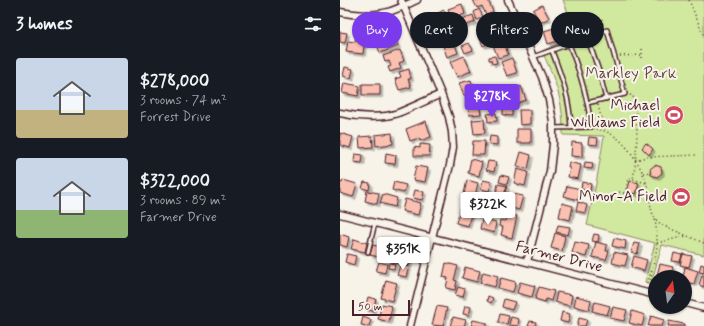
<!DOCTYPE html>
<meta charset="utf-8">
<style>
body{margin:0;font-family:Mynerve,sans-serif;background:#242831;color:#f1f3f6;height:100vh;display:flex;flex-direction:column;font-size:15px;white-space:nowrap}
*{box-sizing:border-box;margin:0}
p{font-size:13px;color:#9ea1a6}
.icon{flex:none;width:22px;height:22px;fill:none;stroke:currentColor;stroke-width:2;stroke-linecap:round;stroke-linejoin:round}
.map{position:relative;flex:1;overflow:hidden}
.panel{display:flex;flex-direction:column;background:#171b24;width:340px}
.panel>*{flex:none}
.banner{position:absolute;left:12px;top:12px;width:292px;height:36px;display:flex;gap:8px}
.needle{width:26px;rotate:14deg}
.buttons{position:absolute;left:308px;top:270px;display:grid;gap:8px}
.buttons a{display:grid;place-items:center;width:44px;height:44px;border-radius:50%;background:#171b24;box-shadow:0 1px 3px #0004;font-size:20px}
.scale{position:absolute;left:12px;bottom:10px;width:58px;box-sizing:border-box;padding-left:4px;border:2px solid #4a1f2b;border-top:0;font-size:11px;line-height:14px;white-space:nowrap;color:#4a1f2b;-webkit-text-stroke:3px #f7f3e8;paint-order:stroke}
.price{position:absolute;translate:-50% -34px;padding:0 9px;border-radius:4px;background:#fff;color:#222;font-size:13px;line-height:26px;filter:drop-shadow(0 1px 2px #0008)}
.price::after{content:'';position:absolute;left:50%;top:24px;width:12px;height:9px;margin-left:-6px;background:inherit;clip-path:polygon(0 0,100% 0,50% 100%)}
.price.selected{background:#7c3aed;color:#fff}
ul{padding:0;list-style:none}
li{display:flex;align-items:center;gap:12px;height:100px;padding:0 16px}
li span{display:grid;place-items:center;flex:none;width:112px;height:80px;border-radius:4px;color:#555}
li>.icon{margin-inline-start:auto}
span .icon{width:48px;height:48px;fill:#fffc;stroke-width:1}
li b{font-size:17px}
h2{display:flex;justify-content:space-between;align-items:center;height:48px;padding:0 16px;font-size:17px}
.chip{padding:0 14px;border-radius:18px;background:#171b24;box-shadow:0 1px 3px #0004;font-size:14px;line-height:36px}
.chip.selected{background:#7c3aed;color:#fff}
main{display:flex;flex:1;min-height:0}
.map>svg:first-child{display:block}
</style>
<main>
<section class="panel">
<h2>3 homes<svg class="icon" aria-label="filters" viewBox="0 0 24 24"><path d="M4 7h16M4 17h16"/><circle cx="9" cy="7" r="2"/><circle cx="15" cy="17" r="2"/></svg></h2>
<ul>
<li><span style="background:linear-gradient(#c9d6e8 65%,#c2b280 0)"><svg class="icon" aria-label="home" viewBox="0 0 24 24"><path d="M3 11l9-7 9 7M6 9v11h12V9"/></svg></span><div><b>$278,000</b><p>3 rooms · 74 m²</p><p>Forrest Drive</p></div></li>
<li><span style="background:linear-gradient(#c9d6e8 65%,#8fb573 0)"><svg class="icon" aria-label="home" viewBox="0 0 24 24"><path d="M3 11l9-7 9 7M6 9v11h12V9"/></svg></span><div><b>$322,000</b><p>3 rooms · 89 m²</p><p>Farmer Drive</p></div></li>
</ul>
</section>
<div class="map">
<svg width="364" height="326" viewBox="0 0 364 326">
<defs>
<filter id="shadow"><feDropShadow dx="2.5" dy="2.5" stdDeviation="0" flood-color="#0004"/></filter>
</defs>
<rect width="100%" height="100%" fill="#f7f3e8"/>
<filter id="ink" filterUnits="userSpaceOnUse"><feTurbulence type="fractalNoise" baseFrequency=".025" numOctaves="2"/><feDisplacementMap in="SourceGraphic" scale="8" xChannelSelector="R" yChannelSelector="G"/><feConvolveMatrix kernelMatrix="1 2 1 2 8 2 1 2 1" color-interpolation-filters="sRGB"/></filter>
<g filter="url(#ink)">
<path fill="#d1e99f" stroke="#8e8465" d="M223 0H364V255L322 245 311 284 305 282 315 243 247 225 256 184 264 136 223 135C223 128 223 121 222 113 220 91 211 71 202 51L237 35Z"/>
<path fill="#fac1b1" stroke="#4a1f2b" filter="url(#shadow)" d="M133 0H148L153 12 146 15 142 6 137 8Z
M122 4 125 14 112 19 108 9Z
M202 5 209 18 200 23 193 10Z
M139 9 143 17 137 20 134 12Z
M104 10 109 21 95 28 90 17Z
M133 15 135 22 124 26 122 19Z
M223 19 227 26 218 30 214 22Z
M155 20 158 30H160L161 33 150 37 145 24Z
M110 23 115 34 110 36 109 33 105 35 101 27Z
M214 28 218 41 208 44 204 31Z
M0 32 7 33 5 43 0 42Z
M148 33 152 42 143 46 139 36Z
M16 34 25 36 23 54 6 52 8 41 15 42Z
M43 34 46 40 54 37 58 46 40 53 34 37Z
M113 39 118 53 107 57 102 43Z
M164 41 168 55 158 58 153 45Z
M129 43 133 50 125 53 122 46Z
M60 50 64 61 59 63 61 68 50 72 48 67 51 66 49 61 45 62 43 56Z
M124 56 131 71 117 77 110 62Z
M155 56 157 63 152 64 151 60H149V57Z
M172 58 177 73 167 76 161 62Z
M5 67 13 69 11 78 3 76Z
M69 69 71 79H68L71 87 59 90 55 79 61 77 59 72Z
M131 80 135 93 124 96 119 83Z
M4 83 20 86 18 96 2 93Z
M22 84H40V95H22Z
M181 86 186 100 169 106 165 97 171 94 170 90Z
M138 99 141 114 129 115 127 101Z
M163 108 172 109V116L163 115Z
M179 110H190V124L180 125Z
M156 113 157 121 148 122 147 114Z
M144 119 145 133 134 134 132 120Z
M86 121 91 137 80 141 79 138 70 141 66 129Z
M177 129H191V143H177Z
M0 133 13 137 10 148 0 145Z
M52 133 53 144 36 146 35 135Z
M32 136 33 147 20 148 19 137Z
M150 136 157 137V145L149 144Z
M249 137 258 138 257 145 248 144Z
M133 141H145L144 155H132Z
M232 142 242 143V157L231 156Z
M306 143 313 149 309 155 302 148Z
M80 144 90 145 89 156H74V147L80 148Z
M181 152 191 155 188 169 177 166Z
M46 153 56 155 55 164 45 163Z
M15 154 23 155 22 163 14 162Z
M131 159 142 162 139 176 128 173Z
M148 161 156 162 154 172 146 170Z
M229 162 241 165 238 179 228 177 230 168H228Z
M245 162 253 163 252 169 244 168Z
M315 165 321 167 322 173 317 177 311 175 310 169Z
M76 166 88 168 85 182 73 180Z
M177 169 188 172 185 186 174 183Z
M161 175 169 177 167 184 159 182Z
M3 180 17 184 13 197 0 193V182L2 183Z
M127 180 138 183 135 196 124 194Z
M143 180 152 182 149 191 141 189Z
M290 181 299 183 296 194 287 192Z
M24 182 30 183 29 190 22 188Z
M54 182 66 185 64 193 52 190Z
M242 182 251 184 250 191 241 189Z
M158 184 167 186 164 195 156 193Z
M227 186 241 189 238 200 224 196Z
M75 190 84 192 82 200 73 198Z
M27 191 39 193 37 204 25 201Z
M168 193 183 196 179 210 165 206Z
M43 194 57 198 55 207 40 203Z
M65 199 81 203 78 215 62 211Z
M122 202 130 204 129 210 132 211 128 226 116 223Z
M238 202 247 205 245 213 236 211Z
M222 203 233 206 230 220 219 217Z
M138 206 147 208 144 217 136 215Z
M168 214 177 216 172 238 161 235 163 227 159 226 160 220 166 221Z
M142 219 156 223 154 233 140 229Z
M218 225 230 227 228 235 216 232Z
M215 233 225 236 222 251 211 248Z
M0 234 9 237 7 247 0 245Z
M254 234 259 235 258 242 252 241Z
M274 238 286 241 285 249 272 246Z
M14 239 27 243 25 252 11 249Z
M235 242 249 245 246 257 232 253Z
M256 242 267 245 266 251H269L266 260 252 257Z
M294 243 300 244 297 254 291 252Z
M33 245 50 249 48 259 30 255Z
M54 252 72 256 69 266 51 262Z
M274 252 288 255 285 266 272 263Z
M334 253 342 255 340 262 332 261Z
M7 254 16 256 14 265 5 262Z
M343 254 352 256 349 267 340 265Z
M294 256 307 260 304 271 291 267Z
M39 262 47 264 45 273 36 271Z
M49 263 55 264 54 269 48 268Z
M106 263 118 266 114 280 117 281 115 290 106 288 108 278 103 277Z
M320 264 333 267 331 277H325L317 275Z
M361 264 364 265V273L359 272Z
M60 265 69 267 66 277 57 275Z
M125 267 140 271 137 282 122 278Z
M345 267 358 271 354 284 345 282V277H343Z
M143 272 158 276 155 287 140 283Z
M362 275 364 276V287L359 285Z
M161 278 176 282 173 292 158 288Z
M46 280 57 283 52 301 41 298Z
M180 282 195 286 192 297 177 293Z
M118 287 125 289 123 297 115 295Z
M199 287 214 291 211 301 206 299 205 302 195 299Z
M217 292 232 295 230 306 215 302Z
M148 296 153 298 151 303 147 301Z
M236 296 251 300 249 310 234 306Z
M28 297 36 299 33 311 25 309Z
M164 299 175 302 172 310 162 307Z
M255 302 270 306 267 315 252 311Z
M42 304 52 306 49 322 38 319Z
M97 306 107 308 103 326 92 325Z
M125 306 131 307 129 315 123 314Z
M273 307 287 310 284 321 270 318Z
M292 311 305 315 302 326 289 323Z
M222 312 230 314 228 323 220 321Z
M160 314 169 316 167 324 158 322Z
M311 316 324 320 322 326H308Z
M23 317 31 320 29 326 21 325Z
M113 317 126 320 124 326H110Z
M171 317 179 319 178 326 169 325Z
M239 318 247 320 245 326H237Z
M133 320 147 323V326H131Z
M190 321 196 322 195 326H188Z
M329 321 344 324V326H328Z"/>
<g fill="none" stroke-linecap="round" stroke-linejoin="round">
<g stroke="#4a1f2b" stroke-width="6">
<path id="lane" d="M247 37 259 71 266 99
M229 44 267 30 285 94 247 103
M212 51C222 77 230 99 231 128
M193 57 229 44C240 72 248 98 251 127L213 128
M28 252 35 223"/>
</g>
<g stroke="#4a1f2b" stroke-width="9">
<path id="street" d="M61 0 101 94 109 117 112 132 113 147 110 165 70 326
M168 0 202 77 209 100 213 121V144L210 171 187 262
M0 12C13 15 34 16 48 12 58 9 68 4 77 0
M0 113C17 117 42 119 58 113 73 107 87 100 101 94
M0 214 315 295
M345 303 364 308"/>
</g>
<path stroke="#4a1f2b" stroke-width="1.5" stroke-dasharray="1 3" stroke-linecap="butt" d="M349 0 364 37
M262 19 263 25
M302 49V61
M280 56 302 55
M290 95 293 96C299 119 297 155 293 179
M258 105C261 115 261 123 267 131
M256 129C261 130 266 131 271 134 288 143 304 170 308 189 312 204 308 217 324 226L364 243
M295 160 307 157 357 155
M303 173 311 172
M279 192 310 200
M285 193 289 178 306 183
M317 243 346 236
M307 283C312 270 317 256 317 242 317 234 316 227 315 219
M310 284 312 271"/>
<use href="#lane" stroke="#f7f3e8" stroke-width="3"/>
<use href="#street" stroke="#f7f3e8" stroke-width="6"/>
</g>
</g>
<defs>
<g id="stadium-disc" transform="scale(1)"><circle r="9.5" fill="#d1495b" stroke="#f7f3e8"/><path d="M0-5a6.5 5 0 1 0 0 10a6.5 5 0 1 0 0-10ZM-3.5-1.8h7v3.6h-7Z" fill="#fff"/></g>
</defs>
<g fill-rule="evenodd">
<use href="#stadium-disc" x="334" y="115"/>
<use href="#stadium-disc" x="341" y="197"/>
</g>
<g text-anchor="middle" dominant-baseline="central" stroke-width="4" stroke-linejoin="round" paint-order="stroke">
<g font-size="15" fill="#654742" stroke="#f7f3e8">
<text x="291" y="74">Markley Park</text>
</g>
<g font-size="15" fill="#4a1f2b" stroke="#f7f3e8" text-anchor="end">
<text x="320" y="106">Michael<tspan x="320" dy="17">Williams Field</tspan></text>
<text x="327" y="197">Minor-A Field</text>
</g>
<g font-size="15" fill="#4a1f2b" stroke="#f7f3e8">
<text transform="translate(219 257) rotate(14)">Farmer Drive</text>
</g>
</g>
</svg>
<div class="buttons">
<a><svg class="needle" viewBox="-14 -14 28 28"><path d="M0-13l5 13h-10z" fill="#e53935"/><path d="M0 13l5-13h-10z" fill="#9ea1a6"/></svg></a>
</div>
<div class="scale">50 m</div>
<b class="price selected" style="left:152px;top:118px">$278K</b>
<b class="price" style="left:148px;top:226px">$322K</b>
<b class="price" style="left:63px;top:271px">$351K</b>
<div class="banner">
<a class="chip selected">Buy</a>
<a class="chip">Rent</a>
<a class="chip">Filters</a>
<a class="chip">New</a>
</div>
</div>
</main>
